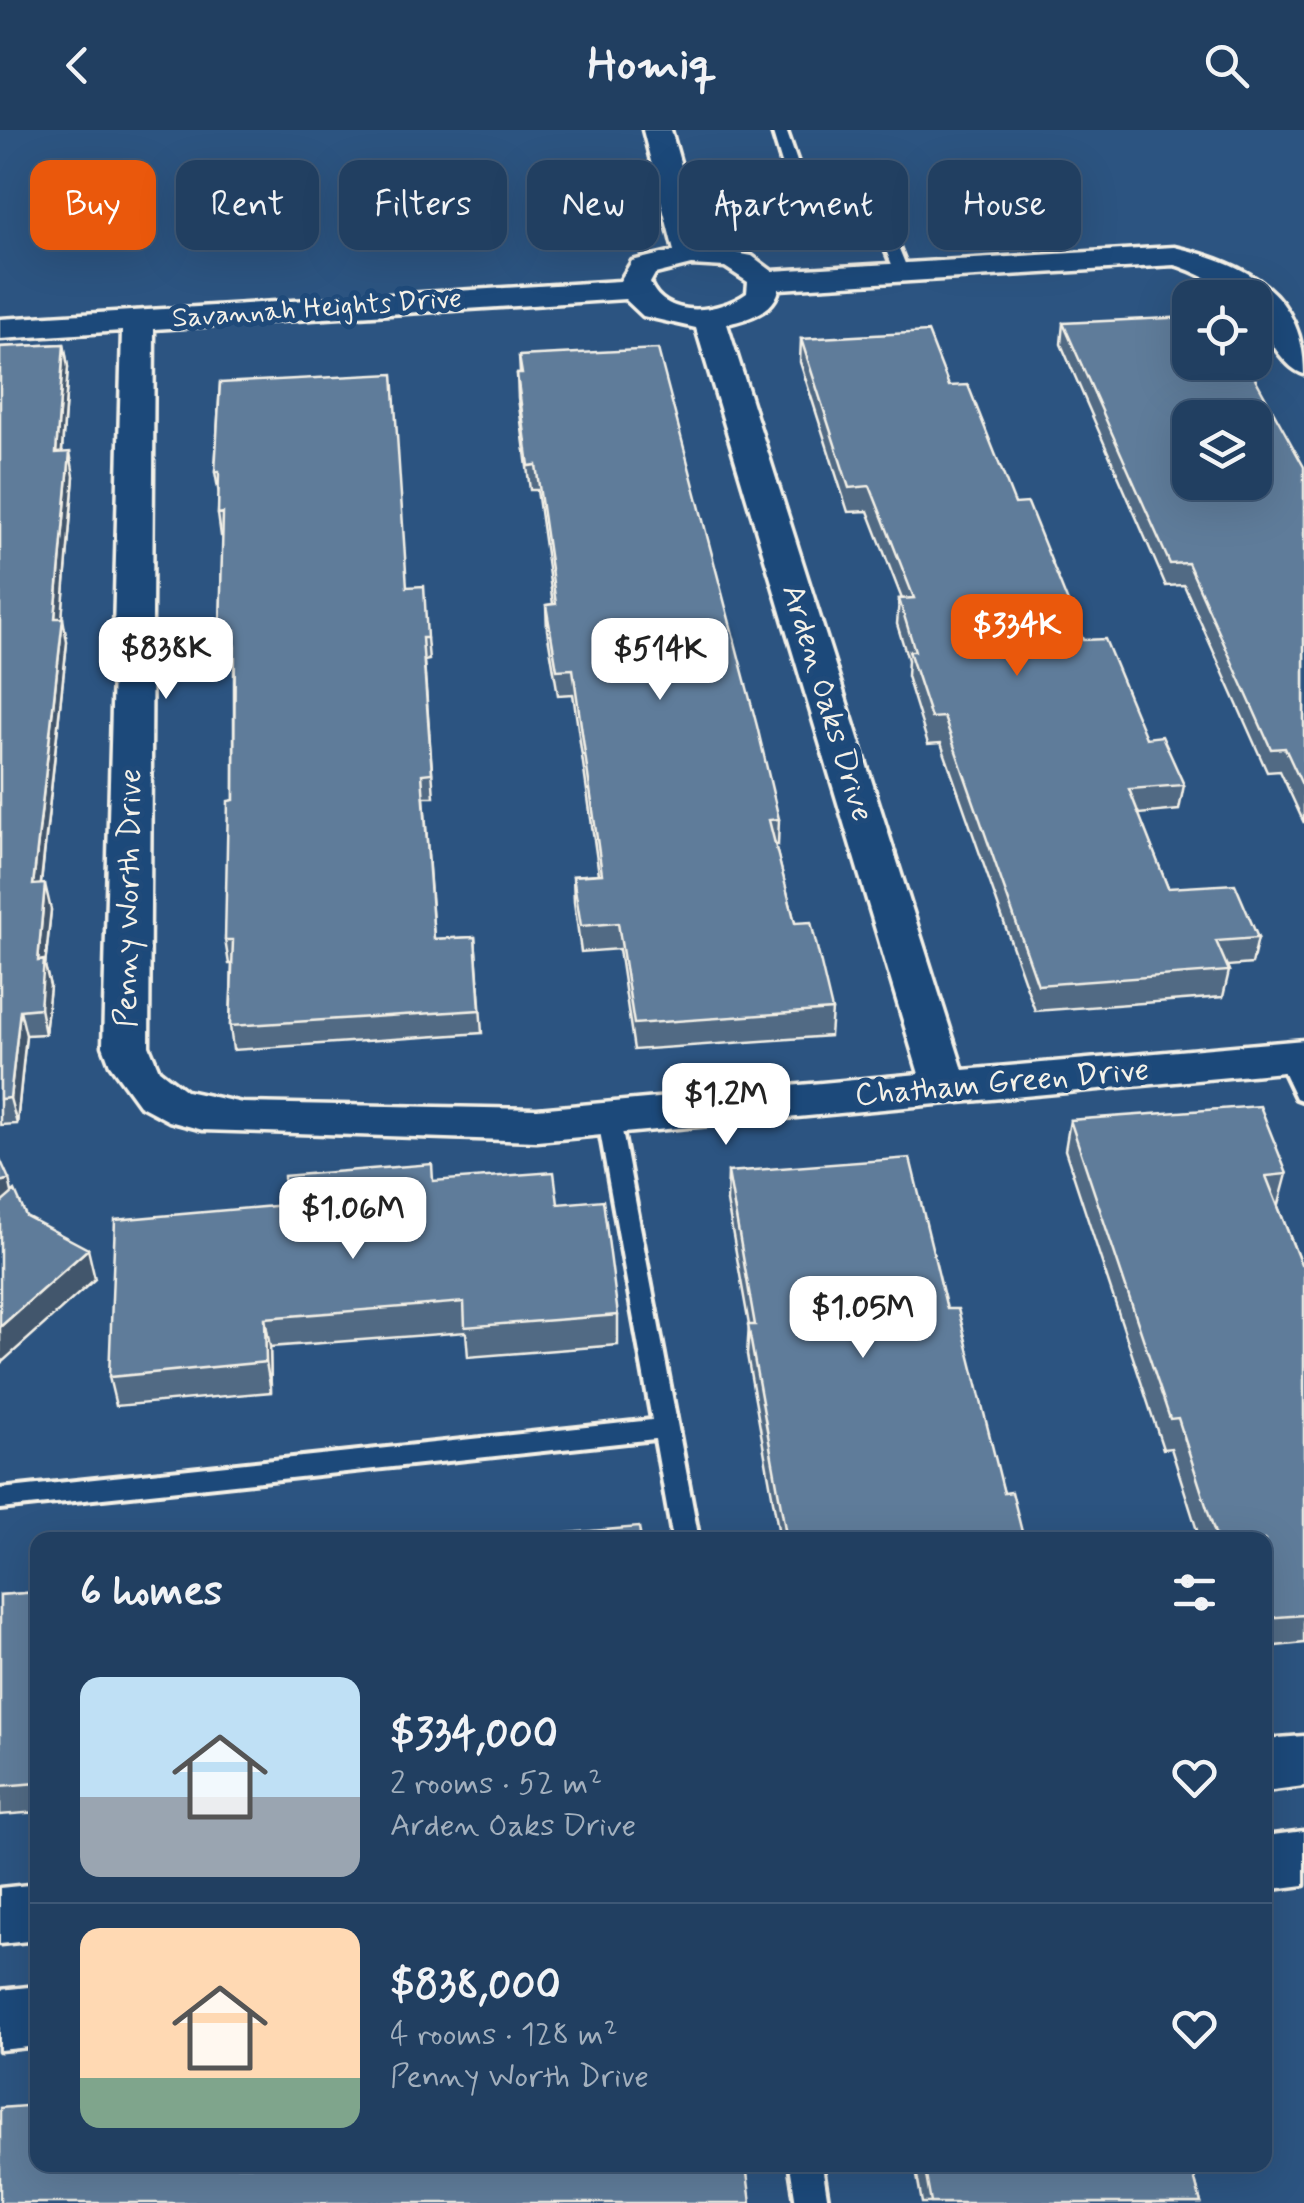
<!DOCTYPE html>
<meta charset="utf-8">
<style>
body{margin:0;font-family:Mynerve,sans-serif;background:#2d4a6a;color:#f1f3f6;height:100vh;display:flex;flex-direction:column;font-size:38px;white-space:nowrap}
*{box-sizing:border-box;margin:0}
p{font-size:32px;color:#a2afbd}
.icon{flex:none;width:55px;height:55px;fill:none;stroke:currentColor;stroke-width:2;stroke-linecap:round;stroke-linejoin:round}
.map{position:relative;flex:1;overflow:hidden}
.sheet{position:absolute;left:30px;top:1402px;width:1242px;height:640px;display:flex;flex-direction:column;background:#213f61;border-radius:20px;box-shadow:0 10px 40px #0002,0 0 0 2px #3e5876}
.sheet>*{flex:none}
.banner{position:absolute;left:30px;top:30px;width:1245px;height:90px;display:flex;gap:20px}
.fabs{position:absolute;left:1172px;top:150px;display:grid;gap:20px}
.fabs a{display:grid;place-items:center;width:100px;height:100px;border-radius:20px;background:#213f61;box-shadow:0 10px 40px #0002,0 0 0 2px #3e5876;font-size:50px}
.price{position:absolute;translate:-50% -85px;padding:0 22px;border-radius:20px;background:#fff;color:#222;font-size:32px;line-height:65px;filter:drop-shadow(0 2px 5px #0008)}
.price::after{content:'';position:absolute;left:50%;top:60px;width:30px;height:22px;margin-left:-15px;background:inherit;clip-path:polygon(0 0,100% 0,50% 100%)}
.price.on{background:#ea580c;color:#fff}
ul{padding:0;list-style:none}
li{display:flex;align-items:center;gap:30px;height:250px;padding:0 50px}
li+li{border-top:2px solid #3e5876}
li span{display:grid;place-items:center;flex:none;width:280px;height:200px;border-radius:20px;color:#555}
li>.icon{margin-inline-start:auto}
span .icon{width:120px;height:120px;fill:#fffc;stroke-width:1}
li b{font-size:42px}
h2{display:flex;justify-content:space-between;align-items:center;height:120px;padding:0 50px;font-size:42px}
.pill{padding:0 35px;border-radius:20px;background:#213f61;box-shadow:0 10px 40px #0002,0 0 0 2px #3e5876;font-size:35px;line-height:90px}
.pill.on{background:#ea580c;color:#fff}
header{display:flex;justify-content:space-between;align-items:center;height:130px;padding:0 50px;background:#213f61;font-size:45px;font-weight:700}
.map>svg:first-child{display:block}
</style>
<header><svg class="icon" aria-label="back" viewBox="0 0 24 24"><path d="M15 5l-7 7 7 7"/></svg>Homiq<svg class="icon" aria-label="search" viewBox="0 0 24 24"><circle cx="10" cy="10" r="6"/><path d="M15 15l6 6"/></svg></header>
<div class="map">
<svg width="1304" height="2073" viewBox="0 0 1304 2073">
<rect width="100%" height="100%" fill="#2c5481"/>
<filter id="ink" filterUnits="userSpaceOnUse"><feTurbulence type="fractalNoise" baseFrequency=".01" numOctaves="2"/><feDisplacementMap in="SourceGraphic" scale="20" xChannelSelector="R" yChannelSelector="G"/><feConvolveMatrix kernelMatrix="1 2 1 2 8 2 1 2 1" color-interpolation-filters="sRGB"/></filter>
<g filter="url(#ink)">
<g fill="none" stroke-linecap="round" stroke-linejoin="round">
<g stroke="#f4f1e8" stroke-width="8">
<path id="lane" d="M772 0H786L810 69 882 94 893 104 908 141 906 144H896L880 106 872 100 800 75 791 63Z
M1287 919 1295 921 1304 939V971L1296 968 1276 926Z
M609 982 620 990 699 1410H673L655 1309 0 1379V1359L652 1290 598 990Z
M790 2035H822L828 2073H796Z"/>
</g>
<g stroke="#f4f1e8" stroke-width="7">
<path id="street" d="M643 0H671L704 117 752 126 772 141 1174 117C1245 133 1304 162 1304 244 1282 238 1255 190 1255 168 1236 168 1200 141 1174 135L779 159C774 182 748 189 727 194L963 940 1304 910V940L537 1011 203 1000 169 991 139 975 110 935 103 916 122 201 0 209V189L620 151 632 131 674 121ZM691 135 725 137 748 152 747 163C719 183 666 190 650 153L655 144ZM625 169 643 186 696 198 919 944 537 979 242 973 186 961 159 940 149 916 154 199Z
M1304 1606V1656L1265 1661V1609Z
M1304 1701V1755L1265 1760V1706Z
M38 1754V1810L0 1814V1758Z
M38 1856V1916L0 1920V1860Z"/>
</g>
<use href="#lane" fill="#1f4a7a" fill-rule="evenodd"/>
<use href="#street" fill="#1f4a7a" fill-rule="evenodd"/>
</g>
<path fill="#516a84" stroke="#f4f1e8" stroke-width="2.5" d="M1063 193 1304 337V693L1280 641 1267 642 1184 455 1166 456 1061 214Z
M801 209 949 256 1015 374 1083 510 1146 608 1184 655 1179 680 1138 684 1168 758 1258 808 1252 834 1227 836 1229 841 1223 867 1035 881 941 613 928 614 907 546 908 530 897 494 899 469H902L868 381 848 382 800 232Z
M64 214 68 237 62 322 74 346 62 488 67 512 41 754 51 780 45 836 50 856 45 904 26 905 17 994 0 995V217Z
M519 226 779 689 778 715H775L795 793 832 880 830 906 634 920 619 819 581 822 574 772 573 746 599 744 573 564 558 565 547 500 546 475 553 474 537 360H530L518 268 517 244H520Z
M220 253 407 457 427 508 429 530 424 531 434 667H424L434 809 475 807 482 903 233 920 230 896 232 834H229L225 810 234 670V523L224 524 220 501 223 406H221L218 384 219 364 215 342Z
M1070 990 1287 1044 1279 1074H1277L1301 1135H1304V1513L1265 1517V1410H1200L1171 1318 1163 1319 1065 1020Z
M728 1042 947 1179 1004 1363 1024 1410H780L747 1225 749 1195 727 1072Z
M433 1051 558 1074 618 1185V1215L468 1227 466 1202 270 1217 271 1262 116 1276 109 1247 285 1075Z
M38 1462V1682L0 1685V1465Z
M915 2035H1191L1201 2073H922Z"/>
<path fill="#42566c" stroke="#f4f1e8" stroke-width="2.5" d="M64 214 68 237 60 346 56 323Z
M70 322 74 346 60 513 55 488Z
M63 488 67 512 38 780 33 755Z
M45 754 51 780 45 836 50 856 45 904 40 878 38 831Z
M20 880 26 905 17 994 10 968Z
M9 1049 15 1075 0 1079V1052Z
M88 1119 95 1149 0 1234V1197Z
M265 1188 270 1217 271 1262 266 1232Z"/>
<path fill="#5e7b9a" stroke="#f4f1e8" stroke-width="2.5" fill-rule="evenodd" d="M1190 187V232H1246L1304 337V659L1285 618 1271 619 1188 433 1170 434 1063 193ZM1190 288H1255V352H1190Z
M928 202 949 256 968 255 1015 374 1028 373 1083 510 1105 509 1146 608 1162 606 1184 655 1129 659 1168 758 1235 754 1258 808 1216 811 1229 841 1038 855 944 587 931 588 909 521H915L899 469 914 468 870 356 849 358 801 209Z
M64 214 56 323 70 322 55 488H63L33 755 45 754 38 831 44 830 40 878 20 880 10 968 0 969V217Z
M658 219 757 596 779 689 769 690 795 793 811 792 832 880 634 894 618 793 581 796 573 746 602 744 573 539 557 540 546 475 556 474 536 335 529 336 517 244H522L519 226Z
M393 244 407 457 424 456 427 508H422L432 643 422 644 434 809 475 807 480 880 230 896 233 810H225L228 671 234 670 235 500 220 501 223 383 218 384 219 342H215L220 253Z
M1260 976 1287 1044 1266 1046 1301 1135H1304V1485L1265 1488V1410H1217L1178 1288 1170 1289 1070 990Z
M910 1028 947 1179H958L1004 1363 1012 1362 1024 1410H787L748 1195H755L728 1042Z
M0 1029 9 1049 0 1052Z
M432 1034 433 1051 554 1042 558 1074 603 1070 618 1185 465 1197 464 1172 265 1188 266 1232 109 1247 115 1090 285 1075 284 1046Z
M15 1061 26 1086 88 1119 0 1197V1074Z
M639 1397 641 1410H532V1406Z
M38 1462V1653L0 1656V1465Z
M38 1975V2035H746L751 2073H0V1978Z
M924 2035H1191L1201 2073H931Z"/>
</g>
<g text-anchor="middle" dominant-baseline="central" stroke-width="10" stroke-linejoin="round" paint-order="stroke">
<g font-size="28" fill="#f4f1e8" stroke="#1f4a7a">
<text transform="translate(317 179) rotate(-4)">Savannah Heights Drive</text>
</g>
<g font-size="32" fill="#f4f1e8" stroke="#1f4a7a">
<text transform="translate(827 573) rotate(73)">Arden Oaks Drive</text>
<text transform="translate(129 768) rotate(-89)">Penny Worth Drive</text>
<text transform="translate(1002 953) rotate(-5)">Chatham Green Drive</text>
</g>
</g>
</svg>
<div class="fabs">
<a><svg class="icon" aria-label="locate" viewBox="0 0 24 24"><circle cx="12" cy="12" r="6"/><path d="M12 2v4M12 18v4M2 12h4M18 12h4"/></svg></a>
<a><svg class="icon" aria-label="layers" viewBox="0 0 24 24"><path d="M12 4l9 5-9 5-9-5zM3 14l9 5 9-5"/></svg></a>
</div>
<b class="price on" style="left:1017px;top:549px">$334K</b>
<b class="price" style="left:166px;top:572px">$838K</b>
<b class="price" style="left:660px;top:573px">$514K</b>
<b class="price" style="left:726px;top:1018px">$1.2M</b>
<b class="price" style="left:353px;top:1132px">$1.06M</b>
<b class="price" style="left:863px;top:1231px">$1.05M</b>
<div class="banner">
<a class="pill on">Buy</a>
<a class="pill">Rent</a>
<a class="pill">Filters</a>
<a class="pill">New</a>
<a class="pill">Apartment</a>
<a class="pill">House</a>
</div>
<section class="sheet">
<h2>6 homes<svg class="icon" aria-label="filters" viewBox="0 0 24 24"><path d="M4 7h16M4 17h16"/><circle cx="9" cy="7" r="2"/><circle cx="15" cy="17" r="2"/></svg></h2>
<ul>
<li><span style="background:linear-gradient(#bfe0f5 60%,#9aa5b1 0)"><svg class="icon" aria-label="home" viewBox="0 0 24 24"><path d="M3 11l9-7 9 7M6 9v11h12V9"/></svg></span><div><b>$334,000</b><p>2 rooms · 52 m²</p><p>Arden Oaks Drive</p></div><svg class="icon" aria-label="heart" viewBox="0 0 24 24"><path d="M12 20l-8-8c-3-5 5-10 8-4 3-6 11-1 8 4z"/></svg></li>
<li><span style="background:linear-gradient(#ffd9b3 75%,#7fa58c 0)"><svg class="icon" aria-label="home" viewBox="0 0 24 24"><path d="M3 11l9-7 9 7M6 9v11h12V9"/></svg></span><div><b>$838,000</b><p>4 rooms · 128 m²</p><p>Penny Worth Drive</p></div><svg class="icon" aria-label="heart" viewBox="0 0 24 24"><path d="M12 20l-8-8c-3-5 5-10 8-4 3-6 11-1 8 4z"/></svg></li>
</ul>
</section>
</div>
